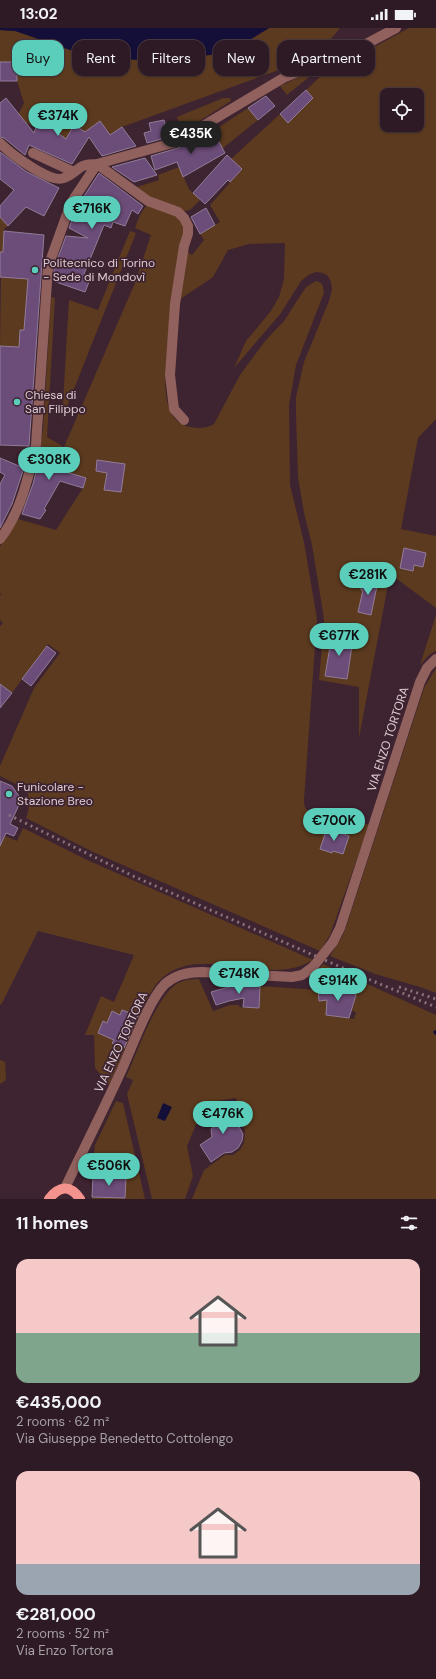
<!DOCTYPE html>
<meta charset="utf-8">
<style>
body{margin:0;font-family:"DM Sans",sans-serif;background:#36232c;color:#f1f3f6;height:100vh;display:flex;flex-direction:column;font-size:15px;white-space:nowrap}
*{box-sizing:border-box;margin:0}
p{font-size:13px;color:#a7a1a6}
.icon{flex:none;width:22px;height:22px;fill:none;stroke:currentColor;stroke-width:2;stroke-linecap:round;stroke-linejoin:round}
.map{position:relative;height:1171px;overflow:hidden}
.sheet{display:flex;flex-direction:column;background:#2e1a24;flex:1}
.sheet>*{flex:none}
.guide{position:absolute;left:12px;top:12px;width:412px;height:36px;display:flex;gap:8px}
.tools{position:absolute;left:380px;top:60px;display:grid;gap:8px}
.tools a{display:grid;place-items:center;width:44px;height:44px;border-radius:8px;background:#2e1a24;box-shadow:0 1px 3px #0004,0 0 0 1px #493841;font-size:20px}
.price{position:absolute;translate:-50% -34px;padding:0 9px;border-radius:14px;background:#5bcebb;color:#111;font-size:13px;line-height:26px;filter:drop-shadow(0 1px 2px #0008)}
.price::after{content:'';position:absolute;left:50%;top:24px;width:12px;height:9px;margin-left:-6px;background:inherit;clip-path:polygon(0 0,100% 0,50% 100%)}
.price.active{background:#222;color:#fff}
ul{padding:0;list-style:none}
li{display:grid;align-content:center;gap:8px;height:212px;padding:0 16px}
li span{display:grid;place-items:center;height:124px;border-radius:12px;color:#555}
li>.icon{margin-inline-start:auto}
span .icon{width:72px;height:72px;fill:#fffc;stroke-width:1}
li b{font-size:17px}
h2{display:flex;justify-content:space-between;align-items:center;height:48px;padding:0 16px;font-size:17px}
.chip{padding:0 14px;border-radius:12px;background:#2e1a24;box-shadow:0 1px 3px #0004,0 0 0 1px #493841;font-size:14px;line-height:36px}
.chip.active{background:#5bcebb;color:#111}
.status{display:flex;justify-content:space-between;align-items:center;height:28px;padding:0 20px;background:#2e1a24;direction:ltr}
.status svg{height:11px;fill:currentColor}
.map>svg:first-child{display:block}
</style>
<div class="status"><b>13:02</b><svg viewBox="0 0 49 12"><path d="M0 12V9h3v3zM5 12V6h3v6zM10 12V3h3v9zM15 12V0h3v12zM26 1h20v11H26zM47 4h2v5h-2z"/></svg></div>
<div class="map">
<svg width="436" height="1171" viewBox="0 0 436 1171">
<rect width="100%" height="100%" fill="#3e2330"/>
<path fill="#5c3a1f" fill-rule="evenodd" d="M269 0H340C328 16 315 25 298 35L122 99 110 107 100 94 85 104 74 97 66 111 40 91 36 99 16 91 24 75 17 53V34H0V2L15 3 163 33 217 26 240 18Z
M409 0H436V391L418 410 401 501 436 508V580L390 546 359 710V659L319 652 324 594 323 584 312 517 304 485 298 449 296 386V369L304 334 329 273 332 261 331 254 328 248 323 245 316 244 310 246 301 253 281 285 234 340 246 313 271 283 279 269 284 251 285 215 249 216 228 222 213 249 179 272 186 223 192 227 204 212 200 206 220 194 210 177 242 141 231 131 280 86 288 95 313 70 306 62 336 34 376 18ZM387 67H417V97H387Z
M310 44 309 49 287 67 280 58Z
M223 70H230L231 73 182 104 177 89Z
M248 80 258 92 222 121 213 103Z
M179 139 189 161 200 172 190 182C175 187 146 168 134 160L159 152 158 147Z
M148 175 169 182 186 198C181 228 177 259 173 289 169 318 160 352 169 380 173 390 180 398 191 399 199 401 207 400 214 396L240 347 265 313 284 293 306 259 316 253 321 255 323 258 324 265 296 337 289 377 290 457 304 514 317 591 304 772C304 777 305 781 309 784 319 793 354 791 369 797L330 907 320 923 93 824 26 790C30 780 30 771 26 761L0 748V738L34 660 60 625 48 616 12 665 0 657V598L3 595 0 592V568L1 566 0 565V518L18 491 56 502 83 460 86 450 66 444 70 426 40 418 43 402 51 269 55 270 47 409 64 419 135 255 151 207 135 200 140 187Z
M0 189 8 198 4 201 3 224H0Z
M130 203 136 205 62 391 69 272 98 282Z
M1 249 28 251 24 302 20 303 19 319 0 318Z
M436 587V623L429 627 420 637Z
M436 640V965L420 959 375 946 330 928 342 909 346 899 424 660Z
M23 800 85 831 313 932C269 960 206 917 166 947 158 952 153 961 148 969L109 1057 95 1040 94 1007H85L101 968 114 974 134 927 38 903 1 977 0 976V806L17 813Z
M323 936 436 987V1171H192L204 1142 225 1127H233L240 1122 244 1115 245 1102 240 1093 236 1070 205 1075 187 1118 193 1148 185 1171H152L127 1066 133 1052 126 1049C137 1025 155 972 175 957 182 952 191 951 199 951L213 983 230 977H239V979L259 980 260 958 318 962 319 973 327 972 326 987 354 991 356 984 352 983 356 967 345 957 318 942Z
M0 1032 5 1034 6 1052 0 1056Z
M116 1073 123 1075 145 1171H92V1169L125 1170 126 1150 91 1148 95 1117Z"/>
<path fill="#140f39" d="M0 0H269L240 18 217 26 163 33 93 30 15 3 0 2Z
M163 1075 172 1079 165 1093 157 1090Z"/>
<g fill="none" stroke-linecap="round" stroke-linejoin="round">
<path stroke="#140f39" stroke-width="3.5" d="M435 1004 436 1005"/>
</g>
<path fill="#6c4c78" stroke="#917d99" d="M0 34H17V53H0Z
M306 62 313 70 288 95 280 86Z
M266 68 275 78 258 92 248 80Z
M6 70 34 105 39 91 66 111 74 97 85 104 100 93 110 107 122 99 136 118 102 128 89 109 72 136 29 117 25 127 4 110 0 109V75Z
M164 92 169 109 147 115 144 105 151 103 149 95Z
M213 103 225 125 183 149 177 134 155 142 151 128 178 120Z
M0 124 27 144 59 160 44 188 26 179 8 198 0 189V178L14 162 0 151Z
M227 127 242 141 230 154 228 152 205 176 193 165Z
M145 130 157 147 134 154 112 139Z
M99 145 143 178 138 186 132 182 125 198 113 194 111 200 104 197 84 246 91 249 85 264 56 254 54 250V240L66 208 88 210 69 200 77 179Z
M206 180 215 197 200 206 191 189Z
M4 203 44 207 29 418 0 417V318L19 319 20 302H24L28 251 0 249V224H3Z
M42 419 70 426 66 444 86 450 83 460 60 453 44 481 46 482 40 491 22 486 33 456Z
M0 430 24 440 12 476 0 500V456L5 447 0 444Z
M97 432 125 436 121 464 104 462 107 445 96 443Z
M404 520 426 525 423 539 414 537 413 543 400 540Z
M363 550 378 553 371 587 358 584 363 562H361Z
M332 607 353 611 347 651 325 648Z
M47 618 56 625 31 658 22 651Z
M0 656 12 665 0 680Z
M0 753 12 758 19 768V777L10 796 18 800 14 808 6 805 0 818Z
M327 800 349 808 343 826 333 823 332 825 320 821Z
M236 957 260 958 259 980 243 979 244 970 229 973 216 977 211 964Z
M345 957 356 967 349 990 326 987 327 972 319 973 318 962 329 961 341 964Z
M122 982 138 988 124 1020 112 1015 114 1012 98 1005 103 993 107 995 112 983 120 987Z
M234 1080 237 1095 243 1106 242 1113 238 1120 232 1124 224 1125 211 1134 200 1117 212 1109 211 1101 217 1096 214 1083Z
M93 1148 126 1150 125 1170 92 1169Z"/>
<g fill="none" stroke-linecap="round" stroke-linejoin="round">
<path stroke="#91615e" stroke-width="10" d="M0 115C10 125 50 156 64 150 80 144 75 136 97 136L176 114 285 49 368 15 396 0
M33 125 74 144
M97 136 148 173 178 184 184 190 188 198V206L184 218 175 276 170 347 174 381 184 392
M0 511C21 484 28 450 36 417L48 239 71 175 97 136
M333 914 340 900 420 654 427 640 436 631
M65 1160C84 1120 104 1081 122 1041 132 1019 149 972 165 956 175 947 188 944 202 944L292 949 302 947 313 939"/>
<path stroke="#f4938d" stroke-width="10" d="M49 1171C59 1158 70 1156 80 1171"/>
<path stroke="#89727c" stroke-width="3" stroke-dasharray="2 4" stroke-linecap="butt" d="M9 787 135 849 368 951 436 979
M399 959 436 971"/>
<path stroke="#91615e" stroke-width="10" d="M313 939 333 914"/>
</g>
<g fill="#5bcebb" stroke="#3e2330" stroke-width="1.5">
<circle cx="35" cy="242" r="4"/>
<circle cx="17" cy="374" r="4"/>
<circle cx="9" cy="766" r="4"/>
</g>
<g text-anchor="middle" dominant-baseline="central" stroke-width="3.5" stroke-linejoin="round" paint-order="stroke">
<g font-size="12" fill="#dfcdd4" stroke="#3e2330" text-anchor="start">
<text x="43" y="235">Politecnico di Torino<tspan x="43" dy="14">- Sede di Mondovì</tspan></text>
<text x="25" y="367">Chiesa di<tspan x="25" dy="14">San Filippo</tspan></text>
<text x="17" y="759">Funicolare -<tspan x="17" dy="14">Stazione Breo</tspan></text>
</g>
<g font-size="12" fill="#dfcdd4" stroke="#3e2330">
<text transform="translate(388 711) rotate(-72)">VIA ENZO TORTORA</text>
<text transform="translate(121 1014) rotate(-65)">VIA ENZO TORTORA</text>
</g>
</g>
</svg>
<div class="tools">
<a><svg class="icon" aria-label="locate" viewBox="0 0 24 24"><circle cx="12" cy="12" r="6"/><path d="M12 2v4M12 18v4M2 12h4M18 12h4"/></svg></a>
</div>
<b class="price" style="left:58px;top:109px">€374K</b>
<b class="price active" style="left:191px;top:127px">€435K</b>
<b class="price" style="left:92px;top:202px">€716K</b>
<b class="price" style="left:49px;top:453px">€308K</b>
<b class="price" style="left:368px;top:568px">€281K</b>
<b class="price" style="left:339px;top:629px">€677K</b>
<b class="price" style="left:334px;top:814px">€700K</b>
<b class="price" style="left:239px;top:967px">€748K</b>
<b class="price" style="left:338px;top:974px">€914K</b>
<b class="price" style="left:223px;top:1107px">€476K</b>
<b class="price" style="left:109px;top:1159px">€506K</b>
<div class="guide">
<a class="chip active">Buy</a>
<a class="chip">Rent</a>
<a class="chip">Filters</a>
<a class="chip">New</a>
<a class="chip">Apartment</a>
</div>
</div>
<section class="sheet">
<h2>11 homes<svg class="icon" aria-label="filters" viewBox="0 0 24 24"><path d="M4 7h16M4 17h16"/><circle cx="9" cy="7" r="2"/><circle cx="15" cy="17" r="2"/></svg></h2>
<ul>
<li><span style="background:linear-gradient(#f6c9c9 60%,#7fa58c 0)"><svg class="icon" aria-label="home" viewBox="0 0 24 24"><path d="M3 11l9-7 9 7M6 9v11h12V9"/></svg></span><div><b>€435,000</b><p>2 rooms · 62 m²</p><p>Via Giuseppe Benedetto Cottolengo</p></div></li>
<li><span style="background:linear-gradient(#f6c9c9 75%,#9aa5b1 0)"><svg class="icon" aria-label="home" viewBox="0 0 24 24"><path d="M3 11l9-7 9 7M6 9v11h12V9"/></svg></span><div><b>€281,000</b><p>2 rooms · 52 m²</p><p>Via Enzo Tortora</p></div></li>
</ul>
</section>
